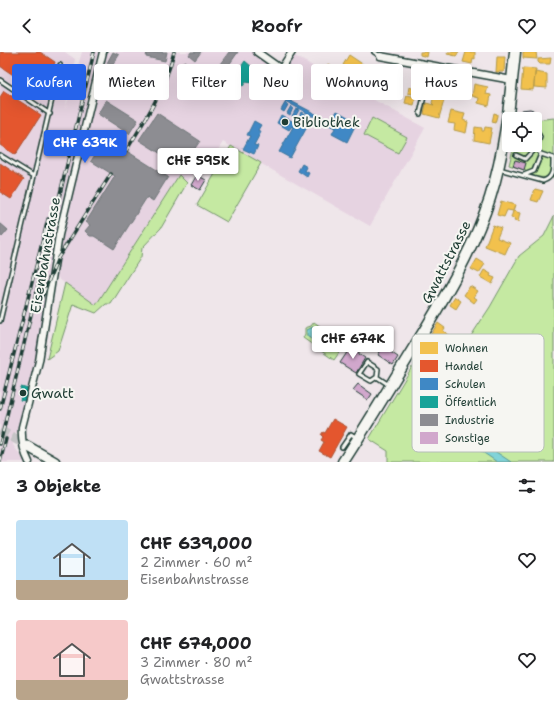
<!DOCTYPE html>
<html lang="de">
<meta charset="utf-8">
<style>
body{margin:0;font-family:"Shantell Sans",sans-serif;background:#f2f2f2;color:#202124;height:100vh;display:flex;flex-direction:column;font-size:15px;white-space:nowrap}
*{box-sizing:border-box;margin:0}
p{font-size:13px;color:#757577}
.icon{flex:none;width:22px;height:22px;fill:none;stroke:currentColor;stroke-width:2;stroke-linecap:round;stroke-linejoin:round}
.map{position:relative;height:410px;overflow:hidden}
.side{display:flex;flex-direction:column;background:#fff;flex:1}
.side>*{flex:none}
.guide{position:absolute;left:12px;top:12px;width:530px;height:36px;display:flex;gap:8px}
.controls{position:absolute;left:502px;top:60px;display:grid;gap:8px}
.controls a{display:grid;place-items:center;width:40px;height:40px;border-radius:4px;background:#fff;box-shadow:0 4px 16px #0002;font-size:20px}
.price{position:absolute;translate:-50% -34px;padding:0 9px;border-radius:4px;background:#fff;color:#222;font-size:13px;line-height:26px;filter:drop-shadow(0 1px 2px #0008)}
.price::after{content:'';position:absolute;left:50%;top:24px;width:12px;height:9px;margin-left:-6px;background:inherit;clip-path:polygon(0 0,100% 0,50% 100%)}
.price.current{background:#2563eb;color:#fff}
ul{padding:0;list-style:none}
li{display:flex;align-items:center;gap:12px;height:100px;padding:0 16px}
li span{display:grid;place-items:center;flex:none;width:112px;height:80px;border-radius:4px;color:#555}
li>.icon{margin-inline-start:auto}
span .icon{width:48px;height:48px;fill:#fffc;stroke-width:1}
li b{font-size:17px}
h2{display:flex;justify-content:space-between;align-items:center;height:48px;padding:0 16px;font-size:17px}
.pill{padding:0 14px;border-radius:4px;background:#fff;box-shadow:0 4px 16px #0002;font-size:14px;line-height:36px}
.pill.current{background:#2563eb;color:#fff}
header{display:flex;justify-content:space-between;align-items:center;height:52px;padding:0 16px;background:#fff;font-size:18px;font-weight:600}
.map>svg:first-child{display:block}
</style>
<header><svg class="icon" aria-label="back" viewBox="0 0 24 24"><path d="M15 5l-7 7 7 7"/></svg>Roofr<svg class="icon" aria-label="heart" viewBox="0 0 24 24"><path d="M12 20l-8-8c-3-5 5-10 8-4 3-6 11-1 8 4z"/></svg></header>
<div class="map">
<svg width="554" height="410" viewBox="0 0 554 410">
<rect width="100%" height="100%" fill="#efe6ea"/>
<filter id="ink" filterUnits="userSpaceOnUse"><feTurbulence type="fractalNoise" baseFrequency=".025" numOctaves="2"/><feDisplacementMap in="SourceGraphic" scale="8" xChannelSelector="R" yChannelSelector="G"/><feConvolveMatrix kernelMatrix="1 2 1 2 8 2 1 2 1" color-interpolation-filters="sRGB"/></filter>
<g filter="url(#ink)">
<path fill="#e6d3e1" d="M0 0H65L75 7 65 58 82 0H99L53 191 36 310 13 393 25 410H0Z
M103 0H257L280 17 291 2 425 76 370 174 223 90 216 101 208 103 187 130 179 123 96 253 78 242 53 222Z"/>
<path fill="#c5e9a2" stroke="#72936b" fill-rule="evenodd" d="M372 66 407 85 398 101 364 83Z
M554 66V126L536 125 524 118 509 113 514 93H535V68Z
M231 94 261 111 227 170 197 153Z
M179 123 187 131 161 176 142 196 141 205 111 252H106L96 261 73 252 58 299 47 307 65 231 96 253Z
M554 164V410H388V399L369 387 412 315 435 330 441 319 446 322 490 255 519 204 544 184Z
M314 270 345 292 334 308 303 286 305 282V276L311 274ZM312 276 324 282 323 289 318 292 307 283 308 278Z"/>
<path fill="#81d3d8" stroke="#5a9796" d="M313 275 324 283 323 289 318 292 307 284V278Z
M431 354 441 363 511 410H497L437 369 425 363Z"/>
<path fill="#f2c14e" stroke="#b39946" d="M420 0H428L427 5 420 3Z
M448 0H459L456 4 447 2Z
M466 0H475V7L473 6 472 12 463 10Z
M523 0H536L537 7 523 6Z
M349 3 367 15 361 25 343 13Z
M497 5H505L504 20H496Z
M551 6 550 12H540L538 10V7Z
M328 12 334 16 331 20 325 16Z
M523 16 536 17 533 38 521 37Z
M378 20 400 26 398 38 383 39 384 37 375 33Z
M535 20 547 22V36L534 35Z
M454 23 460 24V27H463L461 35 448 33 449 27 453 28Z
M474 32 488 35 486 42 491 43 489 54 478 51 479 46 472 44Z
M409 35 418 38 417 43 408 41Z
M438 40 445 42V45L439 66 424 62 426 51 434 53 432 51 434 43H437Z
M407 43 416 45 414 53 405 51Z
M451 59 465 62 463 68 468 70 466 81 454 78 455 72 448 71Z
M494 61 497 62V64L495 71 492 70Z
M475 75 482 76V79H484L485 75 492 76 489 91 474 88Z
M535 137 543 139 538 150 531 148Z
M501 149 515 153 513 159 520 161 518 170 514 169 515 167 511 166 513 159 507 158 504 165 497 163Z
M493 173 501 176 497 186 510 191 505 202 485 194Z
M477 207 485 212 479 221 471 217Z
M484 218 491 222 490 224 495 226 492 232 480 225Z
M470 234 478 239 474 245 477 247 474 251 464 243Z
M455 245 461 249 456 257 450 253Z
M438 271 445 276 443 279 451 284 448 288 444 285 441 289 438 287 437 289 430 284Z"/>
<path fill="#e4572e" stroke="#a94f30" d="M0 0H40L55 10 47 46 0 14Z
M4 39 41 63 15 103 0 93V45Z
M0 111 24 127 11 147 0 140Z
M333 367 347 375 330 405 319 399 324 390 321 388 323 385 321 383 323 380 325 381Z"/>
<path fill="#3f88c5" stroke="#35729a" d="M287 47 331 70 329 73 285 49Z
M285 51 288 53 284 60 281 58Z
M291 54 293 56 290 63 287 61Z
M296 57 299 58 295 65 292 64Z
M337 59 357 70 347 90 332 82 335 76 329 73Z
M301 60 312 66 290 106 279 100 293 75 292 74 289 78 277 71 281 63 294 70V73Z
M254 69 261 73 258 78 261 80 254 93 258 94 254 102 243 97 250 84 247 83Z
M302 112 307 115 305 119 309 121 307 125 298 119Z"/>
<path fill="#17a398" stroke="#19847a" d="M245 9 259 21 252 31 246 30 243 34 240 32 241 30 234 25Z
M21 335 28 337 25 349 20 348 21 344 19 343Z"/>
<path fill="#8d8d92" stroke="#6c7576" d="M113 0 119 3 112 14 110 11V13L107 11Z
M147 0H167L165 9 146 5Z
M191 0H201L195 8 189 3Z
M229 0H238L224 20 217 16Z
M184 9 189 12 185 17 193 23 187 33 178 26 184 18 180 15Z
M132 16 162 23 160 32 155 31 154 37 143 35 145 29 130 25Z
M105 29 110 32 107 36 102 33Z
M106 48 138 68 129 82 98 62Z
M157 61 200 89 182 115 139 88Z
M106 86 168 125 153 149 147 145 114 197 94 184H90L85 179 90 173 86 170 115 124 91 109Z
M0 171 8 178 2 185 0 183Z"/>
<path fill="#d1a7cc" stroke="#1f3d34" d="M530 57 533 58V64H521V58Z
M515 108 526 111 524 118 513 114Z
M197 123 206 128 200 138 191 133Z
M383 295 398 305 393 313 378 303Z
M350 296 359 298V302L365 306 356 321 340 311Z
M358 332 372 342 368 348 353 338Z"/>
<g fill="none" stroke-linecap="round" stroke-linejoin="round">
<path stroke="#c5c4c6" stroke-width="9" stroke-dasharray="9 4.5" stroke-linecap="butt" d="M0 378 27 394"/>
<g stroke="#1f3d34" stroke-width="6">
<path id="service" d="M374 0 380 4
M0 28 50 62
M270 33 281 17
M420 62 431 13
M532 93 541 102 553 106
M0 103 34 124
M516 103 525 107 537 94 540 85 535 76
M499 117 543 129C554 126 553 116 553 106
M524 123 534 119 541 102
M0 269 60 13
M377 325 371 329 359 322 367 310 378 317 377 325 389 333
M342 395 351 382 357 386"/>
</g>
<g stroke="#1f3d34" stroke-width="9">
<path id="minor" d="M257 0 281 17 292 0
M380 4 512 28
M29 410C23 398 21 388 22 375L39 309 59 183 103 0"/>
</g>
<g stroke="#1f3d34" stroke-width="12">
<path id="secondary" d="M27 394 55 410"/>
</g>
<g stroke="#1f3d34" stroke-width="13">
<path id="primary" d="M343 410C369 370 393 329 418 289 446 243 473 198 490 146 505 99 510 49 515 0"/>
</g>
<use href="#service" stroke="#f6f6f2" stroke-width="3"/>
<use href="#minor" stroke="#f6f6f2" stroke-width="6"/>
<use href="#secondary" stroke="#f6f6f2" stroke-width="9"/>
<use href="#primary" stroke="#f6f6f2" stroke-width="10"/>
<g stroke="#1f3d34" stroke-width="3.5">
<path id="rail" d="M126 99C146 67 165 37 174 0
M39 252 58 206 111 122
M0 357 48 167
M0 392 94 0
M0 410 6 387"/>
</g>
<use href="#rail" stroke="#f6f6f2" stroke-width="2" stroke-dasharray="6" stroke-linecap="butt"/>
</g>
</g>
<g fill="#1f3d34" stroke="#f6f6f2" stroke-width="1.5">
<circle cx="285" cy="70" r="4"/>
<circle cx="23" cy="341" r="4"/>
</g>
<g text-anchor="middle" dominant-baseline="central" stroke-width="4" stroke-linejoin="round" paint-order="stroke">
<g font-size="14" fill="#1f3d34" stroke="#f6f6f2" text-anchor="start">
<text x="293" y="70">Bibliothek</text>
<text x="31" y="341">Gwatt</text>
</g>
<g font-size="14" fill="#1f3d34" stroke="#f6f6f2">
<text transform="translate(45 203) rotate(-80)">Eisenbahnstrasse</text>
<text transform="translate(446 210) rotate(-63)">Gwattstrasse</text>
</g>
</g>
<rect x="412" y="282" width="132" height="118" rx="6" fill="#f6f6f2" stroke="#b6beb9" stroke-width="1"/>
<rect x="420" y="290" width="18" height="12" fill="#f2c14e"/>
<rect x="420" y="308" width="18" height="12" fill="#e4572e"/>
<rect x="420" y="326" width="18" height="12" fill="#3f88c5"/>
<rect x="420" y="344" width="18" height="12" fill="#17a398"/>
<rect x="420" y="362" width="18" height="12" fill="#8d8d92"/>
<rect x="420" y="380" width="18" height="12" fill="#d1a7cc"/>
<g font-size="11" fill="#1f3d34">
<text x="445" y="300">Wohnen</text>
<text x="445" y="318">Handel</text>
<text x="445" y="336">Schulen</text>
<text x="445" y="354">Öffentlich</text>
<text x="445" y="372">Industrie</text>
<text x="445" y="390">Sonstige</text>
</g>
</svg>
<div class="controls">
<a><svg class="icon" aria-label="locate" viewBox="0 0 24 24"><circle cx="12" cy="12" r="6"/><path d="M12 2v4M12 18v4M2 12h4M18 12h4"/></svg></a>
</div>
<b class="price current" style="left:85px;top:112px">CHF 639K</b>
<b class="price" style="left:198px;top:130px">CHF 595K</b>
<b class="price" style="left:353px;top:308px">CHF 674K</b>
<div class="guide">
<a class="pill current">Kaufen</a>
<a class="pill">Mieten</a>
<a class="pill">Filter</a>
<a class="pill">Neu</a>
<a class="pill">Wohnung</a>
<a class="pill">Haus</a>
</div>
</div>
<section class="side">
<h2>3 Objekte<svg class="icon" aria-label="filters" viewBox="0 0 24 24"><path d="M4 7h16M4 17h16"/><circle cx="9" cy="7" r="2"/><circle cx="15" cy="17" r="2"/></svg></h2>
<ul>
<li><span style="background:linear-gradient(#bfe0f5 75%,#b9a48a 0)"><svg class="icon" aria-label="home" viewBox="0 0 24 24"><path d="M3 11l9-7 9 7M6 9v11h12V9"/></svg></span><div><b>CHF 639,000</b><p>2 Zimmer · 60 m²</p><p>Eisenbahnstrasse</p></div><svg class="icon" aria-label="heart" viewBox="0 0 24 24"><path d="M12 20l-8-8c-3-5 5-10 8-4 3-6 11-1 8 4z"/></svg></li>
<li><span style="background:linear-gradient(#f6c9c9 75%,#b9a48a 0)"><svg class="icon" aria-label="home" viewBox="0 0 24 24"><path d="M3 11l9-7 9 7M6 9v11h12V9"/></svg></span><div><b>CHF 674,000</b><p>3 Zimmer · 80 m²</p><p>Gwattstrasse</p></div><svg class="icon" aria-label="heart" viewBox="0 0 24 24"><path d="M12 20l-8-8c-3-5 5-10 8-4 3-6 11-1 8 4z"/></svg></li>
</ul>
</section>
